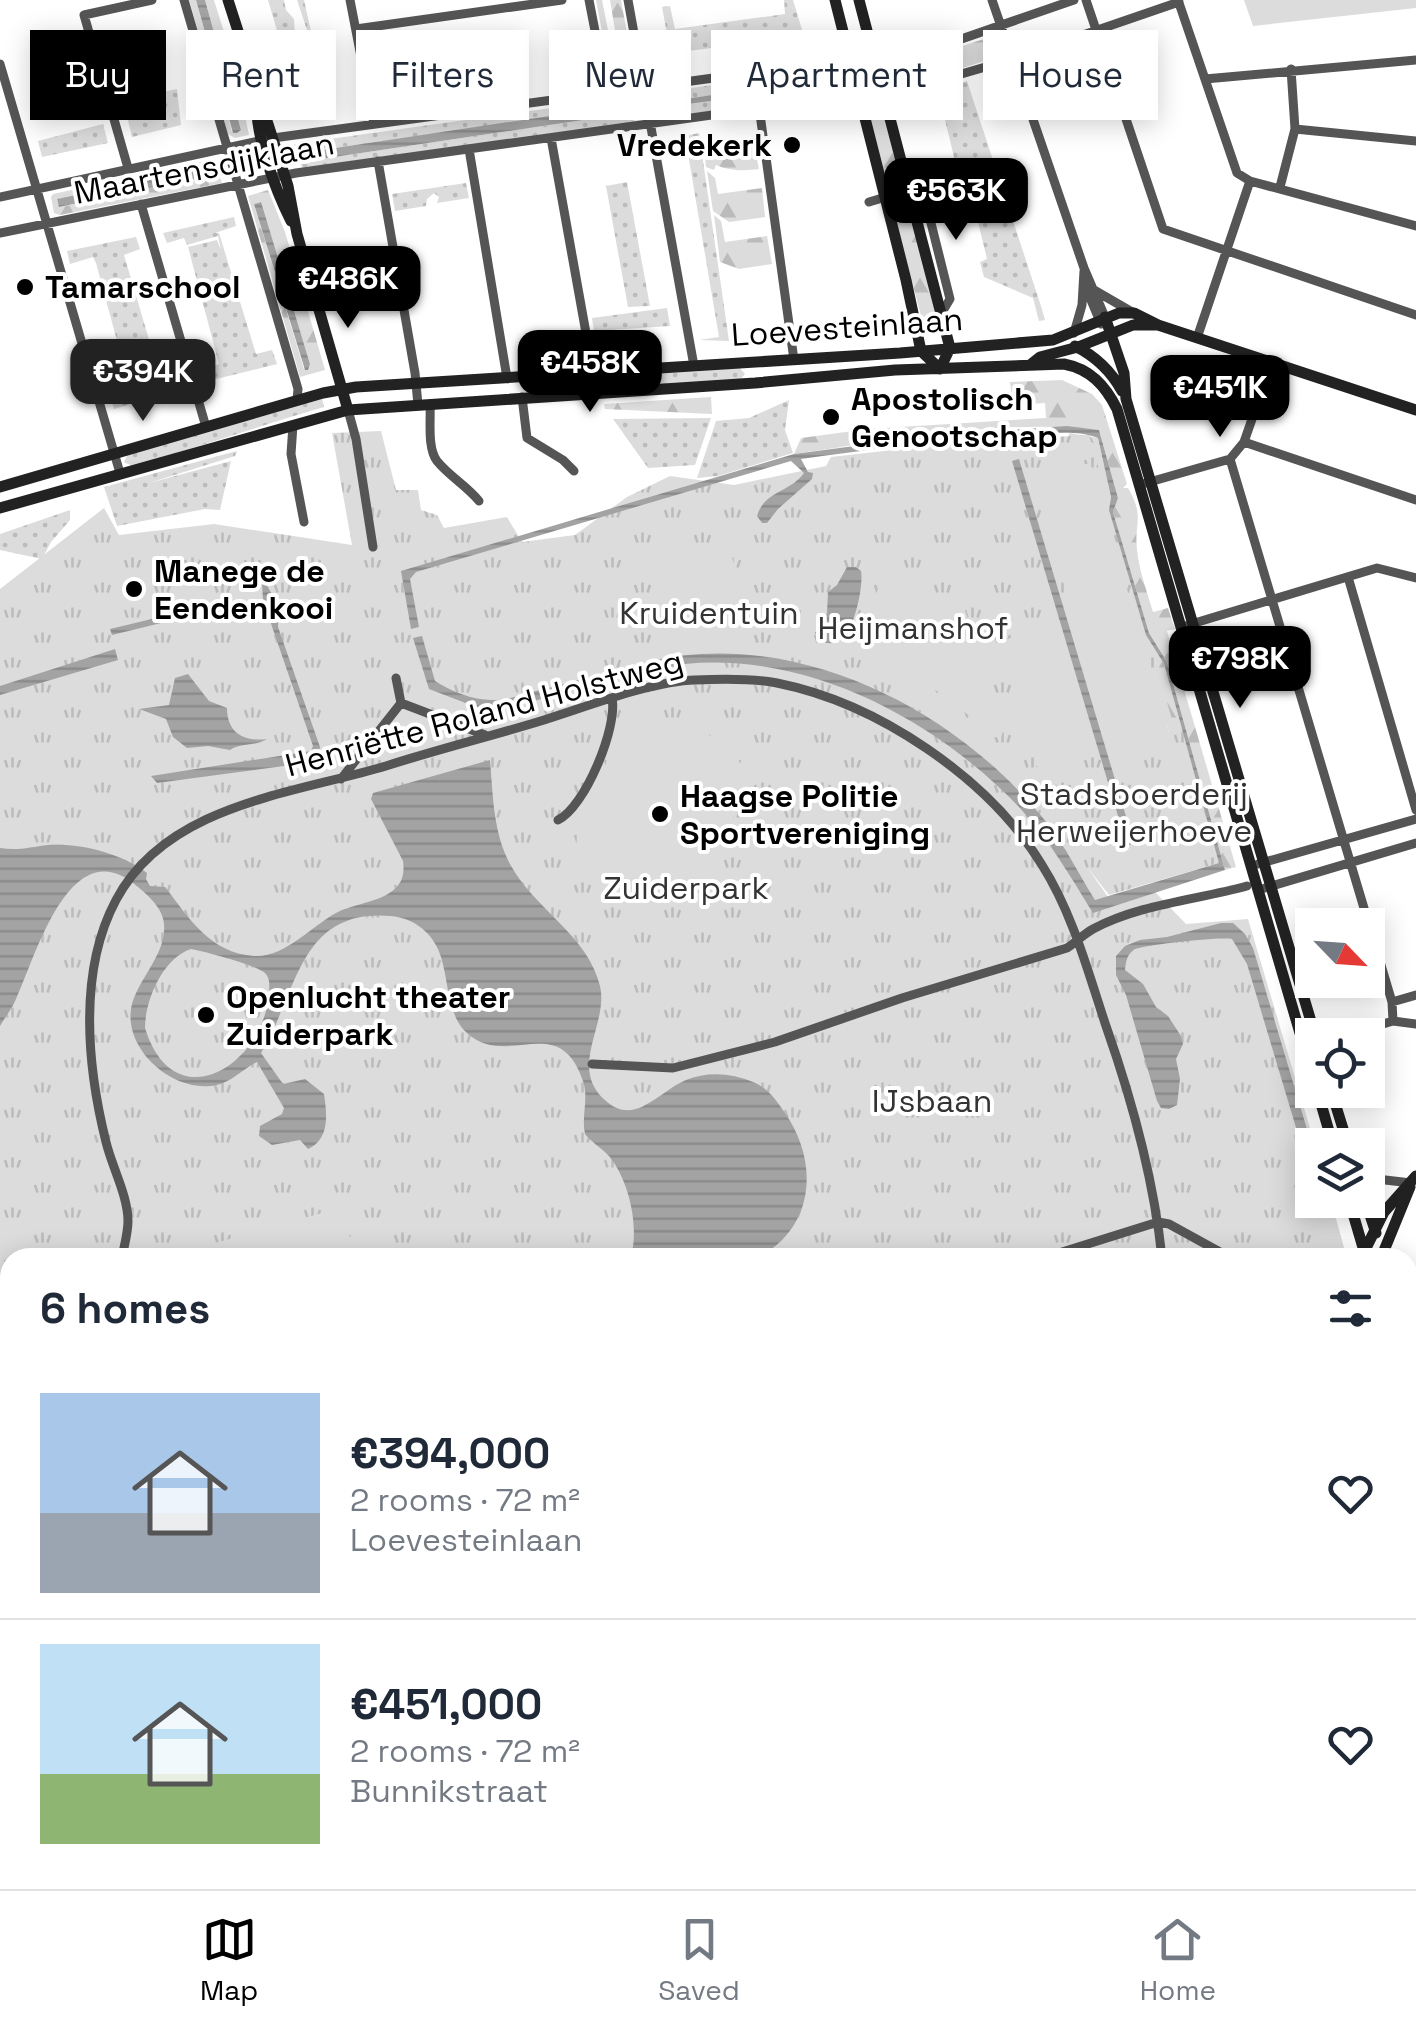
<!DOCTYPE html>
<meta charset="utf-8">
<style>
body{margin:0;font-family:"Space Grotesk",sans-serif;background:#f2f2f3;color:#1f2937;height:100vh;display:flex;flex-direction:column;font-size:38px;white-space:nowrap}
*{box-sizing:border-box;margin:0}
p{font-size:32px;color:#747a83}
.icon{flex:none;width:55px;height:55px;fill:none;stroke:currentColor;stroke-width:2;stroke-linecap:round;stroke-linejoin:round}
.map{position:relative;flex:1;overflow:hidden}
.drawer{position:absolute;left:0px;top:1248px;width:1418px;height:642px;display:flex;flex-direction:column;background:#fff;border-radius:30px 30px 0 0;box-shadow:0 5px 25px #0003}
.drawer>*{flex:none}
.top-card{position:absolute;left:30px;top:30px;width:1358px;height:90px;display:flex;gap:20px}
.needle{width:65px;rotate:115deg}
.fabs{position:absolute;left:1295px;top:908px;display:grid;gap:20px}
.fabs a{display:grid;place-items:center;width:90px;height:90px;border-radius:0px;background:#fff;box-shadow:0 5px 25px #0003;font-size:50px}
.price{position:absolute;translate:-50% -85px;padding:0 22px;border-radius:20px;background:#000;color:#fff;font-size:32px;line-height:65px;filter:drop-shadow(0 2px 5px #0008)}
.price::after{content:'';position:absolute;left:50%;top:60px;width:30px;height:22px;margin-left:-15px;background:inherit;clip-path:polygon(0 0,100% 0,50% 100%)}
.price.active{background:#222;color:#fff}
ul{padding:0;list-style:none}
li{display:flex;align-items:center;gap:30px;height:250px;padding:0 40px}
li+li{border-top:2px solid #e0e1e3}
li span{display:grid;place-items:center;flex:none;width:280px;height:200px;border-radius:0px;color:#555}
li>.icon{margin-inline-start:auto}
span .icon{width:120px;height:120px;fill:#fffc;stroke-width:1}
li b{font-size:42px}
h2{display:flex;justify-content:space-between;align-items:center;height:120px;padding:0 40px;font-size:42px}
.tag{padding:0 35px;border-radius:0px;background:#fff;box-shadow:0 5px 25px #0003;font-size:35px;line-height:90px}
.tag.active{background:#000;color:#fff}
.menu{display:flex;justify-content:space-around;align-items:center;height:140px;border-top:2px solid #e0e1e3;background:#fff;font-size:28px;color:#747a83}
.menu a{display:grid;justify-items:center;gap:5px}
.menu .active{color:#000}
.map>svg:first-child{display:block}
</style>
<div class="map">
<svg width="1416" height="1889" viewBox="0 0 1416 1889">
<defs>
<pattern id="grass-dots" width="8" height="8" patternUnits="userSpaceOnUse" patternTransform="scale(2.5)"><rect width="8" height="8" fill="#dcdcdc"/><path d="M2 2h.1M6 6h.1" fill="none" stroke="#bbb" stroke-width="1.8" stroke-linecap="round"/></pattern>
<pattern id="forest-firs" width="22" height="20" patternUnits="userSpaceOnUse" patternTransform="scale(2.5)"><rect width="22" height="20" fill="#dcdcdc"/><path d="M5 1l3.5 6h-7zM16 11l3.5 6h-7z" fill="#bbb"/></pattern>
<pattern id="park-tufts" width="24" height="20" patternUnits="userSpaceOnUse" patternTransform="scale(2.5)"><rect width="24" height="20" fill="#dcdcdc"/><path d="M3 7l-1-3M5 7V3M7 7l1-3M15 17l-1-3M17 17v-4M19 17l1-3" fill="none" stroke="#bbb"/></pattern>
<pattern id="water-rules" width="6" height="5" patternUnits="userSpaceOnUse" patternTransform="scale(2.5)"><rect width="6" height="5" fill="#a3a3a3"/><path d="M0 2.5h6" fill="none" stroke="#8b8b8b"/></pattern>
</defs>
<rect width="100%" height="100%" fill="#fff"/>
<path fill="url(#grass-dots)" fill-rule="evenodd" d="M268 0H284L286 10 294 19 295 36H309L297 0H304L315 49 324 48 333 96 295 103 289 84 292 82Z
M784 0H793L803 33 797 37 688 51V56L683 58 685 70 674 72 662 7 670 6 675 29 785 14Z
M832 69 840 90 838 93 666 118 660 116 656 96 661 92Z
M967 81 1041 306 1045 320 1039 321 1033 298 984 277 980 262 987 259 970 189 962 190 938 91Z
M177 89 181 125 132 137 123 100Z
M630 97 634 122 302 168 294 144ZM622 106 623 114 301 162 299 157 300 153 335 148Z
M103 124 108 143 42 157 38 141Z
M699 133 729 341 699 340 719 337 685 136Z
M627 182 650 306 628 307 606 186Z
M466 183 469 198 437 203 439 197 434 193 427 199 426 206 395 211 392 194Z
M234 217 236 226 215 233H219L256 354 272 350 277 364 208 381 205 370 219 364 188 247 217 240 221 250 218 236 187 245 184 238 167 243 163 233Z
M136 237 140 249 124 255 161 380 177 376 181 388 114 409 110 396 130 389 96 263 93 257 70 264 67 251Z
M667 308 670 326 594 331 592 318Z
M739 367 745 374 739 381 603 390 602 376Z
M322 399 324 407C259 426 197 448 132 466L124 462 128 454Z
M789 400 785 430 793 453 718 476 697 478 716 421 749 418Z
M711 418 695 465 648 468 613 419Z
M237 451 235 456 149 483 231 461 220 510 205 509 117 526 104 487Z
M70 510V520L51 542 42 559 0 550V534Z"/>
<path fill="url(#forest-firs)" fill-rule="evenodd" d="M189 0H196L232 132 241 130 205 0H214L234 64 249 135 235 138 228 134Z
M596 0H602L617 75 622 72 610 0H621L635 77 611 80Z
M990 37 996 57 938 76 899 83 894 63 929 57Z
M883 105 940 329 925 331 870 121 868 108Z
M753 141 759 169C745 171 729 171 716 165L714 170 706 167 704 147Z
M214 159 222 183 60 215 54 213 51 197 53 194ZM210 167 212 175 60 207 57 200Z
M707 171 715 178 718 194 762 188 765 217 729 222 713 211Z
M268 190 285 232 325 370 300 377 248 196ZM260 202 310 364 308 369H304L254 204Z
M714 215 721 221 725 242 767 236 772 264 739 269 720 262Z
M1062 380 1092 394 1102 405 1127 484 1123 488H1128C1145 517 1134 522 1137 550 1139 570 1147 592 1153 612L1168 608 1175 629 1167 631 1236 867 1225 870 1167 662 1149 633 1113 512 1118 498 1099 430C1006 418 888 441 794 454L801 438 868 429 1046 418 1045 403 1013 405 1010 382Z
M711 397 712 414 605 409 604 404Z
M1069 433 1098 438 1111 497 1109 510 1146 635 1164 664 1219 863 1169 732 1087 453 1068 445Z"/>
<path fill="url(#park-tufts)" d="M381 431 396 490H418L421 510 437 515 444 528 507 517 522 542 575 535 627 497 670 476 734 485 826 466 831 457 955 443 1089 435 1173 723 1127 742 1182 728 1219 863 1109 895 1087 867 1108 897 1153 890 1186 924 1248 919 1315 1145H1312V1200H1331L1346 1255 1344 1257 10 1258V1880H771L758 1889H0V589L104 508 119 535 214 524 352 545 332 433Z"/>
<path fill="#dcdcdc" d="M1244 0H1416V8L1253 26Z
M1090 463 1169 732 1038 769 1002 641 1073 618 1035 478Z
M727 538 755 643 752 650 744 654 684 656 659 568 660 558Z
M885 576 964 607 1003 730 1001 738 994 737C953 700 910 669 860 646L881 579Z
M672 719C688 722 701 730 714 738 761 764 742 799 724 837 699 887 682 929 617 895 601 886 586 877 580 859 571 833 581 815 601 799L611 801 613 794 605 789C597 747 634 721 672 719Z
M347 1206 350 1220 332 1226 347 1233 368 1257H308L306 1253 288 1258 165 1257Z
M0 1832H10V1880H71V1889H0Z
M187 1880H336V1889H187Z"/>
<path fill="url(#water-rules)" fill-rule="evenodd" d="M196 0H205L241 130 237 133H233Z
M831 77 832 85 664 107 666 102Z
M623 105V114L301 162 299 154 335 148Z
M211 167 213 175 59 207 57 199Z
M261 202 310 364 308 370H305L254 204Z
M1067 426 1099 430 1118 498 1113 512 1149 633 1167 662 1225 870 1093 913C1070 876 1049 839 1019 807 936 720 809 652 685 664 663 666 640 674 618 679 579 690 539 700 500 709L476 707 429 689 413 638 422 636 435 681C451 691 472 700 492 700 506 701 522 694 536 691 573 682 609 671 646 662 794 626 956 708 1047 823 1066 847 1079 875 1095 900L1219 863 1164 664 1146 635 1109 510 1111 497 1098 438C1074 429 1045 434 1020 436 946 440 874 449 801 459L808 472 813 473 812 479 778 509 767 523H762L757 516C764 491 791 492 804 473L791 461 416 572 410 579 419 627 411 629 401 571 794 454 938 435Z
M1019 459 1134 843 1127 846 1012 461Z
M847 567H856L861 571C864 587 853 636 838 642 833 644 826 643 821 642L815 633 827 613 828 592 837 585Z
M265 582 277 603 282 602 283 611 278 617V627L320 747 319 754 299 764 157 783 151 776 311 751 313 746 265 606 228 614 206 612 112 635 110 629 206 606H240L263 600 262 583Z
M115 649 118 660 0 695V686Z
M188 674 209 701 227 708C227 733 244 742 267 739 254 747 243 742 230 750L208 746 187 748 173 737 166 719 139 709 169 705 175 678Z
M490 760C493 795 493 832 510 864 533 908 588 935 600 986 609 1024 567 1068 606 1101 635 1127 659 1091 686 1080 707 1071 732 1073 753 1082 768 1088 776 1100 785 1113 819 1162 815 1227 759 1257H631C639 1227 630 1182 609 1156 602 1148 592 1143 585 1134 581 1116 589 1099 583 1081 559 1010 509 1069 468 1034 445 1015 450 976 438 949 429 930 412 918 391 916 298 908 298 993 261 1053L283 1084 305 1079 324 1094C327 1114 330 1139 308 1149L300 1140 272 1145 259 1136 260 1126 282 1114 284 1108 257 1062C241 1070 229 1085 210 1086 171 1090 125 1050 131 1009 136 980 167 955 164 924 163 909 149 896 138 887 70 827 35 959 16 999 12 1009 5 1017 0 1026V848C17 851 31 847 48 845 80 843 121 853 147 873L146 879 150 886 165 887C189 918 210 953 254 956 284 958 312 926 336 913 354 903 387 902 399 884 404 877 404 869 403 861L371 799 373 793ZM191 949C203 951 259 966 265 973 271 979 269 988 269 995 261 1069 173 1119 145 1028 145 1000 163 958 191 949Z
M1221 923H1233L1245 934 1253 948 1312 1146V1181L1247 964 1232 939C1222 936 1144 945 1135 949 1127 954 1126 961 1125 970L1143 984 1156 1007 1168 1016 1181 1036 1183 1044 1176 1059 1180 1079 1177 1105 1169 1109 1161 1108 1157 1101 1126 995 1116 975V956L1125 946 1140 940 1167 937Z"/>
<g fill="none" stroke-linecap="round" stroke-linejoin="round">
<path stroke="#555" stroke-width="9" d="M184 0 298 389 297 400
M350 0 374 124
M589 0 607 93
M628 0 694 366
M992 0 1084 268 1105 317
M1086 0 1163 229 1416 315
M1178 0 1237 173 1250 181 1416 226
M356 29 562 0
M0 64 120 473
M1205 79 1416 60
M759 107 794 360
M1295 129 1416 141
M551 138 593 372
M469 149 507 378
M378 161 415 373 418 405
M128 168 84 15 152 0
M1280 187 1295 129 1291 69
M0 197 273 138 838 61 886 58 944 45 1074 0
M911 197 926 203 950 299 941 314
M869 202 919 187
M141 204 206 427
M0 233 296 173 920 86 1013 59 1179 2
M1086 288 1101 324
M1094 290 1132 312
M1074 333 1082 305 1084 271
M1197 338 1250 181
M522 397 527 438 563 460 574 471
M430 404C431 420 427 448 437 461 449 476 467 486 479 501
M348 410 356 439 373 547
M293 425 291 454 304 522
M1244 442 1416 500
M1230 459 1392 1002 1393 1021
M1139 485 1230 459 1244 442 1272 362
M1348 577 1416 810
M1188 625 1377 568 1416 578
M396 678 401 703
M401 703 485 735
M341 779 401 703
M558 820C585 807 618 727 612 698
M1258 864 1416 819
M1265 888 1416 843
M1392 1002 1416 995
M1346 1035 1393 1021 1416 1024
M592 1064 673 1068 775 1042 902 998 1067 948C1076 942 1084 934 1093 929 1140 904 1196 900 1247 886
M1368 1178 1411 1183
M1158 1222 1169 1224 1229 1257
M122 1258C124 1246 128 1233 128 1221 128 1196 112 1167 106 1142 87 1066 78 971 116 900 167 804 293 794 386 766 439 749 492 736 544 720 586 707 652 681 695 680 720 679 752 678 777 683 877 703 988 777 1042 865 1073 914 1088 972 1106 1026 1132 1100 1154 1180 1162 1258
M1043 1258 1158 1222
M0 1375 10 1372
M0 1389 10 1386
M1408 1689H1416
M1408 1846H1416
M1408 1859H1416
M610 1880 619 1889
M624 1880 633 1889
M918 1880 927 1889
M1204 1880 1205 1889
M895 1889 905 1880
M1095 1889 1120 1880"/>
<path stroke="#222" stroke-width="11" d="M228 0 288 186 297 234 348 410
M835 0 906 280 921 351 940 369
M859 0 950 348 940 369
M257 100C254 134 276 191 291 221
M1105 317 1124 373 1126 399 1315 1035
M1075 346C1095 356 1111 371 1122 391
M1030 365 1040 357 1078 347 1133 325H1157
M0 487 323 393 356 387 900 353 1053 340 1119 313H1134L1158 325 1416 410
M0 508 348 410 755 383 895 370 1064 364C1090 369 1105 385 1117 409L1312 1074
M1317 1090 1333 1145
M1331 1090 1348 1145
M1349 1200 1364 1251
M1365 1200 1376 1233
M1361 1258 1384 1212 1416 1176
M1381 1258 1410 1187
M1408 1329 1416 1331
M1408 1364 1416 1374
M775 1889 785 1880
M793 1889 802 1880"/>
</g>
<g fill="#000" stroke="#fff" stroke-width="4">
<circle cx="792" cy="145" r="10"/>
<circle cx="25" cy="287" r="10"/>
<circle cx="831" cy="417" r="10"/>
<circle cx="134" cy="589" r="10"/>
<circle cx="660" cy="814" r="10"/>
<circle cx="206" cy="1015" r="10"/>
</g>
<g text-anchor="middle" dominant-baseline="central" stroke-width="8" stroke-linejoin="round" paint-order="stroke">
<g font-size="32" font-weight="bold" fill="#000" stroke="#fff" text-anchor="start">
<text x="772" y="145" text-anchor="end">Vredekerk</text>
<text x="45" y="287">Tamarschool</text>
<text x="851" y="399">Apostolisch<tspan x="851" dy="37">Genootschap</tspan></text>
<text x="154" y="571">Manege de<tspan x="154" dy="37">Eendenkooi</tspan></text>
<text x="680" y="796">Haagse Politie<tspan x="680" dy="37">Sportvereniging</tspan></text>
<text x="226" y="997">Openlucht theater<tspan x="226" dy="37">Zuiderpark</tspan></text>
</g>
<g font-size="32" fill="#000" stroke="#fff">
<text transform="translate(204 168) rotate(-11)">Maartensdijklaan</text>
<text transform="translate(847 327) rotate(-4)">Loevesteinlaan</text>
<text transform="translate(484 713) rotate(-15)">Henriëtte Roland Holstweg</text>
</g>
<g font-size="32" fill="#333" stroke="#fff">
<text x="709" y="613">Kruidentuin</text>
<text x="913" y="628">Heijmanshof</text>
<text x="1134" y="794">Stadsboerderij<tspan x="1134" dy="37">Herweijerhoeve</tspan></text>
<text x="686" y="888">Zuiderpark</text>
<text x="932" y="1101">IJsbaan</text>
</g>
</g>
</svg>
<div class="fabs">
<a><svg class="needle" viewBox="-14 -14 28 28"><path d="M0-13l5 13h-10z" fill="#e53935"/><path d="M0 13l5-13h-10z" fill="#747a83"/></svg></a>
<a><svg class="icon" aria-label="locate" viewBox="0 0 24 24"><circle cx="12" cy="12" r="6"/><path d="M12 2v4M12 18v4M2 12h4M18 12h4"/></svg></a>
<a><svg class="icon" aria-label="layers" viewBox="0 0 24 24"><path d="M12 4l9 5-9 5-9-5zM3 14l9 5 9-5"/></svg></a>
</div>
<b class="price" style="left:956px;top:243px">€563K</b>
<b class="price" style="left:348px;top:331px">€486K</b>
<b class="price" style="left:590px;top:415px">€458K</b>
<b class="price active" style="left:143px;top:424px">€394K</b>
<b class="price" style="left:1220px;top:440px">€451K</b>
<b class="price" style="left:1240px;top:711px">€798K</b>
<div class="top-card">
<a class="tag active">Buy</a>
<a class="tag">Rent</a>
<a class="tag">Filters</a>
<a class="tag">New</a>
<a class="tag">Apartment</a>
<a class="tag">House</a>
</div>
<section class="drawer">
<h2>6 homes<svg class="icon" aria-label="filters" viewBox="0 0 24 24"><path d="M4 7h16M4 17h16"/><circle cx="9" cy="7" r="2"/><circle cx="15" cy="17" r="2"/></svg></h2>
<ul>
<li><span style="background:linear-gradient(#a9c7e8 60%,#9aa5b1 0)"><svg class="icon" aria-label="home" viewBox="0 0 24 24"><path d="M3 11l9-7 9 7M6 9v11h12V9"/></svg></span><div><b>€394,000</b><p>2 rooms · 72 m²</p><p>Loevesteinlaan</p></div><svg class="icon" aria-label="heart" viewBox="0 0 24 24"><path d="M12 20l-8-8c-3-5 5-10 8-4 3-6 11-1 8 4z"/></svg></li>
<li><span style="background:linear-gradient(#bfe0f5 65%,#8fb573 0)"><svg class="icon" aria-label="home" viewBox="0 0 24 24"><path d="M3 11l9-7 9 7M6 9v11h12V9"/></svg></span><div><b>€451,000</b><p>2 rooms · 72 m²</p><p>Bunnikstraat</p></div><svg class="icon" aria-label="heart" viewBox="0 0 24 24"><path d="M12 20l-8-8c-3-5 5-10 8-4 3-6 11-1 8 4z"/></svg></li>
</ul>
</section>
</div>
<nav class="menu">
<a class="active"><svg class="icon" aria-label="map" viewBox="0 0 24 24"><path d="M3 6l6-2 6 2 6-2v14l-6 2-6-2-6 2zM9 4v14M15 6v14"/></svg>Map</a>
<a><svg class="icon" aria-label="saved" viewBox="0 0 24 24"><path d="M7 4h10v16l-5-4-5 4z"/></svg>Saved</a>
<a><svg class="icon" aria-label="home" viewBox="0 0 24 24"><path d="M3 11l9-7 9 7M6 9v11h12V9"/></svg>Home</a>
</nav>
